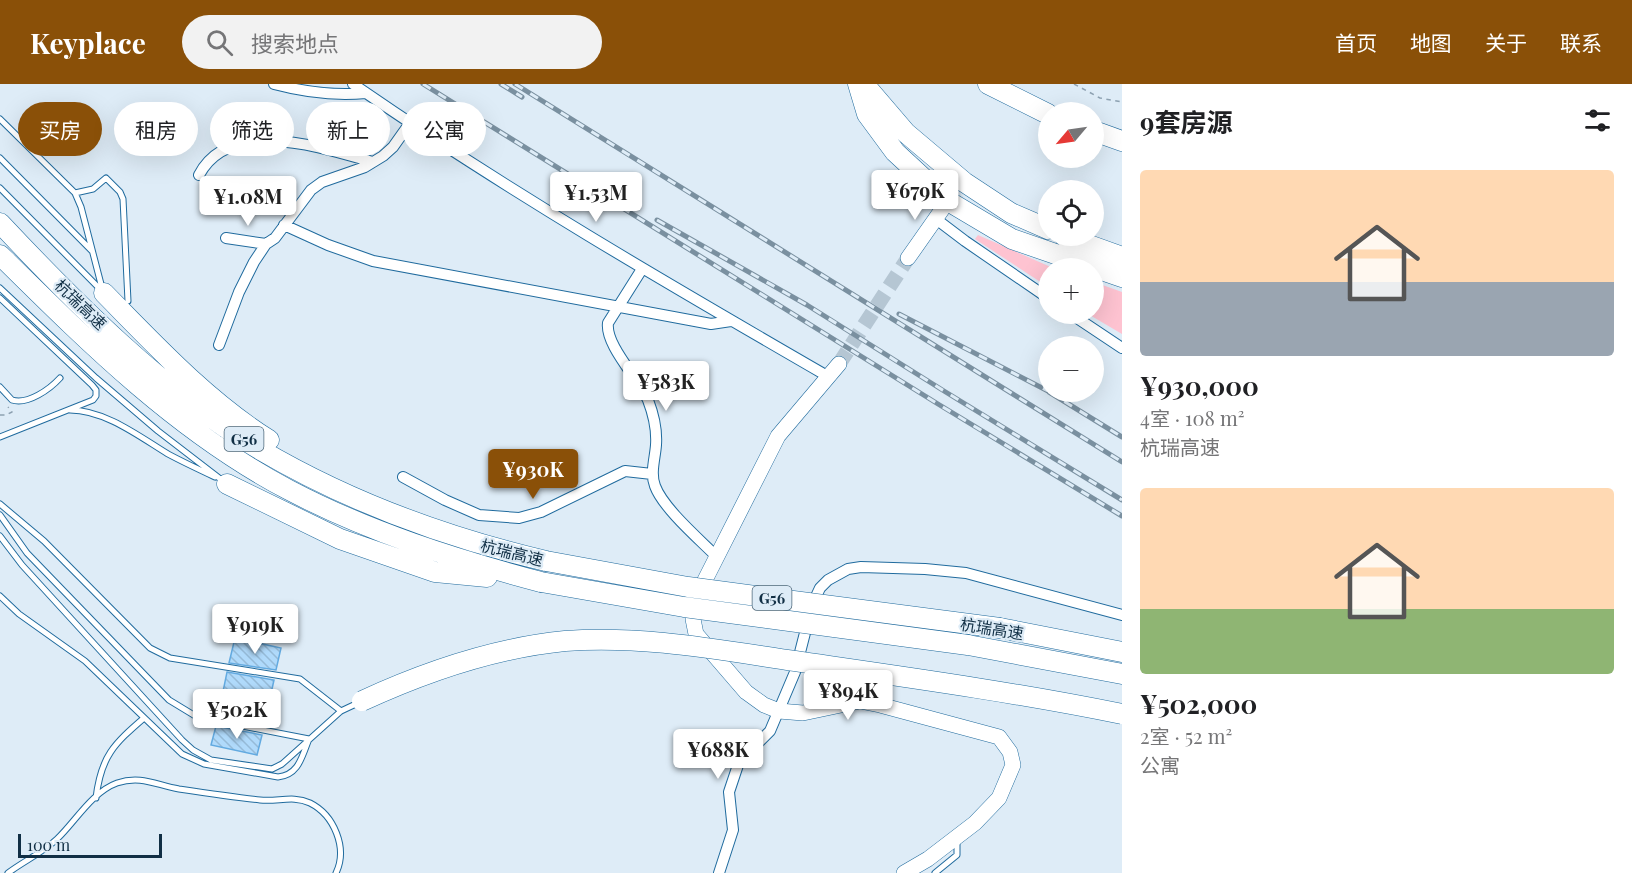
<!DOCTYPE html>
<html lang="zh">
<meta charset="utf-8">
<style>
body{margin:0;font-family:"Playfair Display","Noto Sans SC",serif;background:#f2f2f2;color:#202124;height:100vh;display:flex;flex-direction:column;font-size:22px;white-space:nowrap}
*{box-sizing:border-box;margin:0}
p{font-size:20px;color:#757577}
.icon{flex:none;width:33px;height:33px;fill:none;stroke:currentColor;stroke-width:2;stroke-linecap:round;stroke-linejoin:round}
.map{position:relative;flex:1;overflow:hidden}
.panel{display:flex;flex-direction:column;background:#fff;width:510px}
.panel>*{flex:none}
.guide{position:absolute;left:18px;top:18px;width:570px;height:54px;display:flex;gap:12px}
.needle{width:39px;rotate:241deg}
.controls{position:absolute;left:1038px;top:18px;display:grid;gap:12px}
.controls a{display:grid;place-items:center;width:66px;height:66px;border-radius:50%;background:#fff;box-shadow:0 6px 24px #0002;font-size:30px}
.scale{position:absolute;left:18px;bottom:15px;width:144px;box-sizing:border-box;padding-left:6px;border:3px solid #112f45;border-top:0;font-size:16px;line-height:21px;white-space:nowrap;color:#112f45;-webkit-text-stroke:4px #deecf7;paint-order:stroke}
.price{position:absolute;translate:-50% -51px;padding:0 14px;border-radius:6px;background:#fff;color:#222;font-size:20px;line-height:39px;filter:drop-shadow(0 2px 3px #0008)}
.price::after{content:'';position:absolute;left:50%;top:36px;width:18px;height:14px;margin-left:-9px;background:inherit;clip-path:polygon(0 0,100% 0,50% 100%)}
.price.active{background:#8a5008;color:#fff}
ul{padding:0;list-style:none}
li{display:grid;align-content:center;gap:12px;height:318px;padding:0 18px}
li span{display:grid;place-items:center;height:186px;border-radius:6px;color:#555}
li>.icon{margin-inline-start:auto}
span .icon{width:108px;height:108px;fill:#fffc;stroke-width:1}
li b{font-size:26px}
h2{display:flex;justify-content:space-between;align-items:center;height:72px;padding:0 18px;font-size:26px}
.tag{padding:0 21px;border-radius:27px;background:#fff;box-shadow:0 6px 24px #0002;font-size:21px;line-height:54px}
.tag.active{background:#8a5008;color:#fff}
header{display:flex;align-items:center;gap:36px;box-sizing:border-box;height:84px;padding:0 30px;background:#8a5008;color:#fff}
header strong{font-size:28px}
nav{display:flex;gap:33px;margin-inline-start:auto;font-size:21px}
.search{width:420px;height:54px;background:#f2f2f2;display:flex;align-items:center;gap:15px;box-sizing:border-box;padding:0 21px;border-radius:33px;color:#757577;font-size:22px}
main{display:flex;flex:1;min-height:0}
.map>svg:first-child{display:block}
</style>
<header>
<strong>Keyplace</strong>
<div class="search"><svg class="icon" aria-label="search" viewBox="0 0 24 24"><circle cx="10" cy="10" r="6"/><path d="M15 15l6 6"/></svg>搜索地点</div>
<nav><a>首页</a><a>地图</a><a>关于</a><a>联系</a></nav>
</header>
<main>
<div class="map">
<svg width="1122" height="789" viewBox="0 0 1122 789">
<defs>
<pattern id="building-back-hatch" width="6" height="6" patternUnits="userSpaceOnUse" patternTransform="scale(1.5)"><rect width="6" height="6" fill="#b0dafb"/><path d="M-1 5l2 2M0 0l6 6M5-1l2 2" fill="none" stroke="#96bbd8"/></pattern>
</defs>
<rect width="100%" height="100%" fill="#deecf7"/>
<path fill="#fec3d1" d="M978 151 1053 184H1048V203L975 155Z
M1094 198 1122 208V250L1088 230H1094Z"/>
<path fill="url(#building-back-hatch)" stroke="#63aae0" stroke-width="1.5" d="M235 554 281 564 276 586 229 579Z
M227 588 274 596 264 641 218 632Z
M216 642 262 651 257 671 211 661Z"/>
<g fill="none" stroke-linecap="round" stroke-linejoin="round">
<path stroke="#b5c6d3" stroke-width="15" stroke-dasharray="15 8" stroke-linecap="butt" d="M839 280 908 174"/>
<g stroke="#206b9e" stroke-width="7">
<path id="lane" d="M0 35 75 109 81 123 102 204
M0 74 92 167
M0 104 100 205
M75 109 93 105 106 94 120 108 123 115 128 217
M0 204 96 294 158 347 223 397
M0 214 92 301 96 306V312L93 316 0 353
M0 303 12 316C28 321 50 305 60 294
M70 326C105 326 140 353 168 370 183 378 200 386 215 393
M0 420 44 457 150 564 170 574 300 595 341 627
M0 431 27 469 169 616 197 633 309 655C302 672 299 691 278 693L204 680 182 670 85 577 19 530 0 512
M0 452 22 481 182 656 193 666 211 676 272 685 282 680 341 627 358 619
M96 714C101 672 114 660 144 634
M8 789C24 777 42 769 57 755 75 738 92 708 117 699 141 691 156 701 179 705 206 709 233 713 260 716 278 718 293 711 310 719 334 731 348 764 336 789
M935 789 957 771V758"/>
</g>
<g stroke="#206b9e" stroke-width="12">
<path id="street" d="M274 0C304 8 336 12 366 9
M353 0C506 106 668 200 829 293
M199 91C230 32 323 64 373 78
M936 135 965 157 1048 214
M284 141 328 161 373 177 711 240 731 237
M226 154 266 160
M642 185 608 239C605 261 638 294 648 316 653 329 657 347 656 361 655 375 650 389 655 402 663 424 699 455 716 472
M1071 230 1122 264
M219 261 239 208 254 178 266 160 275 154 311 106 322 98 365 83 383 72 393 63 410 39
M403 393 445 416 479 431 519 434 541 428 625 387 652 390
M812 521 820 504 828 496 848 485 861 483 925 485 966 489 1122 531
M719 789 733 746 729 708 739 678 770 647 795 588 808 537"/>
</g>
<g stroke="#206b9e" stroke-width="16">
<path id="secondary" d="M908 174 948 117
M839 280 778 352 703 500 696 519 693 535 696 550 746 608 764 621 779 627 803 629 860 617 880 621 999 653 1010 668 1013 681 999 714 975 739 928 775 904 789"/>
</g>
<g stroke="#206b9e" stroke-width="21">
<path id="highway" d="M858 0 867 30 895 68 948 117 1012 155 1122 193
M864 0 906 49 964 98 1011 129 1048 145
M988 0 1048 30
M1094 47 1122 57
M0 139C75 219 165 309 259 365 349 418 444 453 546 477
M1064 152 1122 173
M0 171C88 258 178 348 289 406 369 448 454 475 541 498
M104 209C155 261 207 317 269 356
M227 400 340 455 435 488 487 493
M1000 544 1122 568
M968 561 1122 590"/>
</g>
<path stroke="#8da1b1" stroke-width="1.5" stroke-dasharray="4.5 4.5" stroke-linecap="butt" d="M1074 0 1100 14 1122 18
M0 331H6L12 328 8 323"/>
<use href="#lane" stroke="#fff" stroke-width="5"/>
<use href="#street" stroke="#fff" stroke-width="10"/>
<use href="#secondary" stroke="#fff" stroke-width="15"/>
<use href="#highway" stroke="#fff" stroke-width="20"/>
<g stroke="#7a90a0" stroke-width="5">
<path id="rail" d="M423 0 938 320 1122 432
M501 0 522 13
M515 0 1122 378
M657 136 807 221 944 307 1122 416
M899 230 1048 307
M1049 308 1122 353"/>
</g>
<use href="#rail" stroke="#deecf7" stroke-width="3" stroke-dasharray="9" stroke-linecap="butt"/>
<g stroke="#206b9e" stroke-width="21" stroke-linecap="butt">
<path id="highway-bridge" d="M546 477 688 503 1000 544
M541 498 684 523 968 561
M362 617C427 587 494 564 565 557 642 551 720 566 795 577 905 593 1014 608 1122 630"/>
</g>
<use href="#highway-bridge" stroke="#fff" stroke-width="20"/>
</g>
<g text-anchor="middle" dominant-baseline="central" stroke-width="4.5" stroke-linejoin="round" paint-order="stroke">
<g fill="#deecf7" stroke="#4e687a" stroke-width="1.5">
<rect x="224.5" y="343" width="39" height="24" rx="4.5"/>
<rect x="752.5" y="502" width="39" height="24" rx="4.5"/>
</g>
<g font-size="15" font-weight="bold" fill="#112f45">
<text x="244" y="355">G56</text>
<text x="772" y="514">G56</text>
</g>
<g font-size="16" fill="#112f45" stroke="#deecf7">
<text transform="translate(81 220) rotate(44)">杭瑞高速</text>
<text transform="translate(512 468) rotate(14)">杭瑞高速</text>
<text transform="translate(992 544) rotate(9)">杭瑞高速</text>
</g>
</g>
</svg>
<div class="controls">
<a><svg class="needle" viewBox="-14 -14 28 28"><path d="M0-13l5 13h-10z" fill="#e53935"/><path d="M0 13l5-13h-10z" fill="#757577"/></svg></a>
<a><svg class="icon" aria-label="locate" viewBox="0 0 24 24"><circle cx="12" cy="12" r="6"/><path d="M12 2v4M12 18v4M2 12h4M18 12h4"/></svg></a>
<a>+</a>
<a>−</a>
</div>
<div class="scale">100 m</div>
<b class="price" style="left:915px;top:137px">¥679K</b>
<b class="price" style="left:596px;top:139px">¥1.53M</b>
<b class="price" style="left:248px;top:143px">¥1.08M</b>
<b class="price" style="left:666px;top:328px">¥583K</b>
<b class="price active" style="left:533px;top:416px">¥930K</b>
<b class="price" style="left:255px;top:571px">¥919K</b>
<b class="price" style="left:848px;top:637px">¥894K</b>
<b class="price" style="left:237px;top:656px">¥502K</b>
<b class="price" style="left:718px;top:696px">¥688K</b>
<div class="guide">
<a class="tag active">买房</a>
<a class="tag">租房</a>
<a class="tag">筛选</a>
<a class="tag">新上</a>
<a class="tag">公寓</a>
</div>
</div>
<section class="panel">
<h2>9套房源<svg class="icon" aria-label="filters" viewBox="0 0 24 24"><path d="M4 7h16M4 17h16"/><circle cx="9" cy="7" r="2"/><circle cx="15" cy="17" r="2"/></svg></h2>
<ul>
<li><span style="background:linear-gradient(#ffd9b3 60%,#9aa5b1 0)"><svg class="icon" aria-label="home" viewBox="0 0 24 24"><path d="M3 11l9-7 9 7M6 9v11h12V9"/></svg></span><div><b>¥930,000</b><p>4室 · 108 m²</p><p>杭瑞高速</p></div></li>
<li><span style="background:linear-gradient(#ffd9b3 65%,#8fb573 0)"><svg class="icon" aria-label="home" viewBox="0 0 24 24"><path d="M3 11l9-7 9 7M6 9v11h12V9"/></svg></span><div><b>¥502,000</b><p>2室 · 52 m²</p><p>公寓</p></div></li>
</ul>
</section>
</main>
